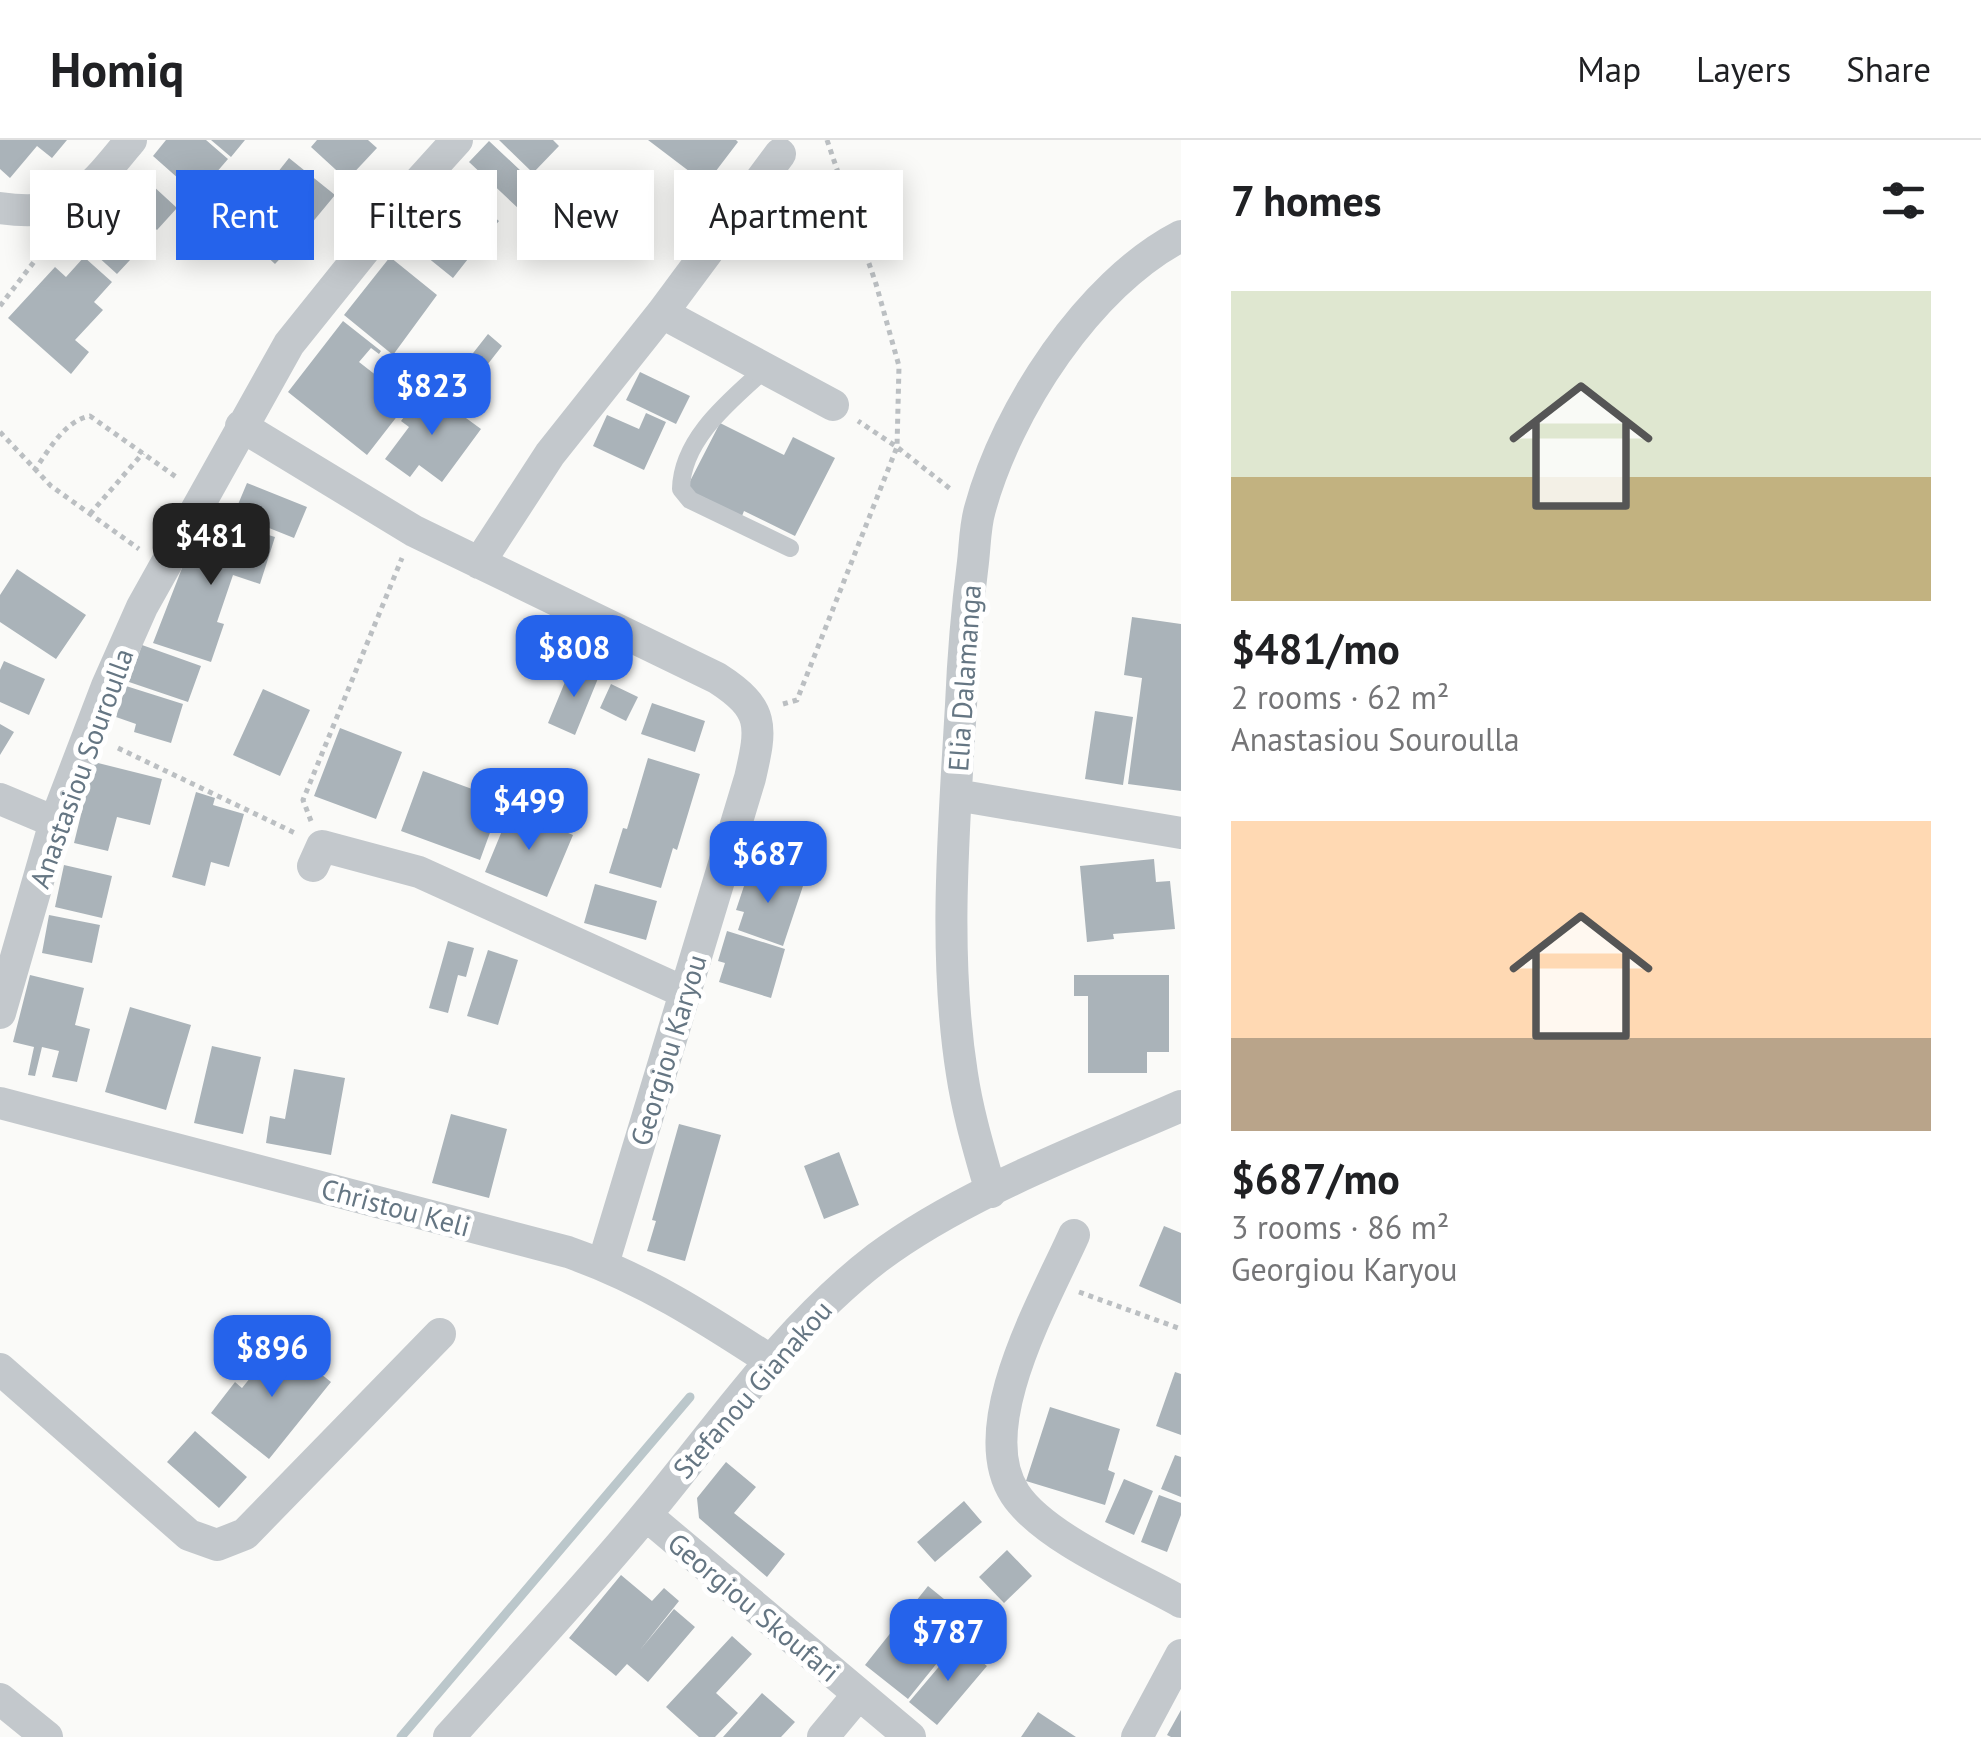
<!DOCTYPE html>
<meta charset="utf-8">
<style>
body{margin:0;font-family:"PT Sans",sans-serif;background:#f6f6f6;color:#202124;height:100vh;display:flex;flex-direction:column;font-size:38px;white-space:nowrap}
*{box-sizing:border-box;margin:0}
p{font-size:32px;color:#757577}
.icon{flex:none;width:55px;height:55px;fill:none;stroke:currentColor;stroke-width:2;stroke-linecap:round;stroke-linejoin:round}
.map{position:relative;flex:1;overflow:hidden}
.drawer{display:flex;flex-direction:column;background:#fff;width:800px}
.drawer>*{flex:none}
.banner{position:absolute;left:30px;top:30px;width:950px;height:90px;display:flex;gap:20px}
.price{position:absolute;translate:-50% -85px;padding:0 22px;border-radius:20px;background:#2563eb;color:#fff;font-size:32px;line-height:65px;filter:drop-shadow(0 2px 5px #0008)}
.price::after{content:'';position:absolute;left:50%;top:60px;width:30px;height:22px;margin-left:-15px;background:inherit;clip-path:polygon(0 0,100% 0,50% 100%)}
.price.selected{background:#222;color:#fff}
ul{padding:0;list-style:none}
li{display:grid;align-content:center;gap:20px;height:530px;padding:0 50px}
li span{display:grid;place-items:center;height:310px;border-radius:0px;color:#555}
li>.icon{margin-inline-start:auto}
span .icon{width:180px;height:180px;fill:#fffc;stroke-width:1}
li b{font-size:42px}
h2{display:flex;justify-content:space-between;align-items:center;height:120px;padding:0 50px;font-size:42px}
.tag{padding:0 35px;border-radius:0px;background:#fff;box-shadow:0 5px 25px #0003;font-size:35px;line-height:90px}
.tag.selected{background:#2563eb;color:#fff}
header{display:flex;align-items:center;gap:60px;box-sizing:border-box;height:140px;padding:0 50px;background:#fff;border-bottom:2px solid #e0e0e0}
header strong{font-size:48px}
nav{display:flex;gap:55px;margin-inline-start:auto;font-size:35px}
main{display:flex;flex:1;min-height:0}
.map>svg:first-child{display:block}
</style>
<header>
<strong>Homiq</strong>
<nav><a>Map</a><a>Layers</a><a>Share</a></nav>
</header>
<main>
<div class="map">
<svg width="1181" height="1597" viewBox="0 0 1181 1597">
<rect width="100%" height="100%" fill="#fafaf8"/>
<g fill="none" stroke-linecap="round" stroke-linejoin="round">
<path stroke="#bbc7cb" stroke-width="9" d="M401 1597 690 1257"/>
</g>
<path fill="#aab3b9" d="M0 0H67L52 18 37 6 10 38 0 29Z
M166 0H206L228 19 197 55 153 16Z
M211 0H245L231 17Z
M317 0H368L377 8 347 40 311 7Z
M499 0H553L559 6 533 33Z
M648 0H736L738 2 706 44Z
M489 1 539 48 519 69 469 22Z
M289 18 335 55 311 84 266 47Z
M139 33 177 68 157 90 119 55Z
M448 40 499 81 477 107 426 66Z
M256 60 298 100 275 124 233 85Z
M104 62 126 83 136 73 156 92 117 134 74 95Z
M423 68 475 110 453 138 401 96Z
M84 117 112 142 94 162 103 170 75 200 89 212 71 234 8 178 55 127 66 137Z
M390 117 437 155 393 215 344 175Z
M343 181 381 211 379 214 371 208 359 222 409 261 367 315 288 252Z
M488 194 502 206 473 243 459 231Z
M640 232 690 256 676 284 626 260Z
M425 248 481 289 442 342 419 325 410 337 385 319 409 287 401 281Z
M646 273 666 282 644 330 593 306 607 275 639 289Z
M720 283 784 315 793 297 835 318 795 396 744 371 742 376 686 349Z
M247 343 307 367 294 398 234 374Z
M214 378 275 397 260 444 233 435 217 482 224 484 211 522 153 503 184 423 198 427Z
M17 429 86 475 56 519 0 482V455Z
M1132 477 1181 484V651L1128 644 1142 538 1124 535Z
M142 505 201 526 188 562 129 542Z
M4 521 45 539 29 575 0 562V530Z
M572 525 599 536 575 595 548 583Z
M611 544 638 557 626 581 600 568Z
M126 546 183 564 171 603 134 592 136 584 116 577Z
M263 549 310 570 280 636 233 615Z
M652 563 705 581 695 612 641 594Z
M1095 571 1133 577 1123 645 1085 639Z
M0 584 14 592 0 615Z
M340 588 402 612 376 679 314 656Z
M648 618 700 634 677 710 673 708 661 748 609 733 623 688 627 689Z
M94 622 162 639 150 685 117 677 108 711 74 703Z
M423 631 502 660 480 720 401 691Z
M196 652 215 658 213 665 244 674 229 727 211 722 205 746 172 737Z
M511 669 573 695 547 757 485 732Z
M1154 719 1156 742 1170 741 1175 789 1113 794 1114 799 1087 802 1080 726Z
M64 725 112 736 102 778 55 767Z
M750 728 803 746 783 806 738 790 744 772 736 770Z
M595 744 657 761 646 800 584 783Z
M49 775 100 785 92 823 42 813Z
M727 791 785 809 771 858 719 842 725 823 718 821Z
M448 801 474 808 466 837 458 835 448 873 429 868Z
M488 810 518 820 498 885 467 876Z
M30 835 84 848 75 885 90 889 77 942 52 937 59 911 42 907 35 936 28 935 34 907 13 902Z
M1074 835H1169V912H1147V933H1088V856H1074Z
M130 867 191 885 166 970 105 952Z
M212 906 261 917 243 994 194 983Z
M294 929 345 938 331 1015 266 1003 270 976 285 979Z
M451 974 507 989 489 1058 432 1043Z
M679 984 721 995 685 1121 647 1111 656 1081 652 1080Z
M839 1012 859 1065 824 1079 804 1026Z
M1164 1086 1181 1093V1164L1139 1146Z
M280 1201 331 1242 269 1319 211 1273 235 1242 242 1248Z
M1175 1232 1181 1234V1295L1156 1286Z
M1050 1267 1120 1289 1108 1330 1115 1333 1105 1365 1026 1341Z
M195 1291 247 1337 219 1368 167 1322Z
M1175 1315 1181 1317V1357L1161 1349Z
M726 1322 756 1347 734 1373 785 1414 767 1437 699 1378 697 1358Z
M1124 1339 1153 1351 1134 1395 1105 1382Z
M1159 1355 1181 1363V1375L1167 1412 1141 1402Z
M964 1361 982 1382 935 1422 917 1402Z
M1007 1410 1032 1436 1004 1463 979 1437Z
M621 1435 652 1461 664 1448 679 1461 640 1510 674 1469 695 1487 648 1542 627 1524 616 1536 569 1498Z
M928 1446 971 1481 908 1559 865 1525Z
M732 1496 752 1514 716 1553 738 1573 715 1597H699L666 1567Z
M959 1503 987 1526 937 1585 909 1562Z
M762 1553 795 1582 781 1597H723Z
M1181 1570V1597H1171L1167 1595Z
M1038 1572 1076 1597H1021Z"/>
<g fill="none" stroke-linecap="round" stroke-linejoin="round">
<path stroke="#bbbfc2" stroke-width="5" stroke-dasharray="5 5" stroke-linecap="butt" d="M827 0 876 144 899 226 897 307 953 351
M0 166 50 101
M0 292 51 346 139 409
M34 331C49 310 64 281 90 276L179 339
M90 374 143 313
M783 564 797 560 897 307 858 281
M118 608 297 694
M311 681 303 660 402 418
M1079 1152 1181 1189"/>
<path stroke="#c3c8cc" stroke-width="18" d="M766 228C731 260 682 298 681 349L690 360 790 408"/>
<path stroke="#c3c8cc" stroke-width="32" d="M0 68C71 79 90 50 131 0
M662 173 833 265
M241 286 414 391 717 538C765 569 762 586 750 638L603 1124
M479 423 550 314 662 173 780 14
M956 655 1181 693
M0 659 55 682
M313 726 322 706 419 732 686 853
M0 873 55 682 107 546 142 467 289 204 419 42 457 0
M0 963 568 1112C643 1138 705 1178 771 1221
M991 1052C980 1013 968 974 962 934 943 813 954 687 961 565 963 517 967 469 973 422 975 405 975 386 980 369 1007 270 1088 144 1181 96
M1074 1095C1045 1160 971 1287 1015 1354 1044 1398 1135 1436 1181 1462
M0 1229 189 1395 217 1405 245 1394 440 1194
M646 1375 910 1597
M0 1559 47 1597
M449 1597C516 1522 586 1448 650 1370 721 1284 787 1187 877 1118 962 1054 1083 1009 1181 966
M823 1597 858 1555
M1137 1597 1181 1515"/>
</g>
<g text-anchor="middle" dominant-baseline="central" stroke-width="10" stroke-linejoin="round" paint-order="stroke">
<g font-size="28" fill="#657683" stroke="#fff">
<text transform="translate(964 538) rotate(-86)">Elia Dalamanga</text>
<text transform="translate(81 628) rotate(-70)">Anastasiou Souroulla</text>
<text transform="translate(668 910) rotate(-73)">Georgiou Karyou</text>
<text transform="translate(396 1067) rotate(15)">Christou Keli</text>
<text transform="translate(752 1249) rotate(-49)">Stefanou Gianakou</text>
<text transform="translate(754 1467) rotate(40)">Georgiou Skoufari</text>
</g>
</g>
</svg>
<b class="price" style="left:432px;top:298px">$823</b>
<b class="price selected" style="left:211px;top:448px">$481</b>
<b class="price" style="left:574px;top:560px">$808</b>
<b class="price" style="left:529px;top:713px">$499</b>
<b class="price" style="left:768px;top:766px">$687</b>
<b class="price" style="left:272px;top:1260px">$896</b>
<b class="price" style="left:948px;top:1544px">$787</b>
<div class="banner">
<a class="tag">Buy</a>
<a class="tag selected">Rent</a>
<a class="tag">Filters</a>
<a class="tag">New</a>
<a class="tag">Apartment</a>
</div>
</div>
<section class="drawer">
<h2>7 homes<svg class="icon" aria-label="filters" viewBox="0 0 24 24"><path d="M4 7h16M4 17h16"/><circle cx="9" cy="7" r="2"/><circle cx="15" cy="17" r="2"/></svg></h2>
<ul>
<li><span style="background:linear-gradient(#dfe7d0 60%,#c2b280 0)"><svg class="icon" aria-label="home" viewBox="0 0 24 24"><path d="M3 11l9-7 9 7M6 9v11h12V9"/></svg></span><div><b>$481/mo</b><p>2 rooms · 62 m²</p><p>Anastasiou Souroulla</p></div></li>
<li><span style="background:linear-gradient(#ffd9b3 70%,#b9a48a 0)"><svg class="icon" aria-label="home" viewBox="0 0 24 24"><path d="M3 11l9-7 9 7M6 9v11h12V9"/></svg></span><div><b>$687/mo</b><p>3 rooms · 86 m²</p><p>Georgiou Karyou</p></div></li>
</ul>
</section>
</main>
